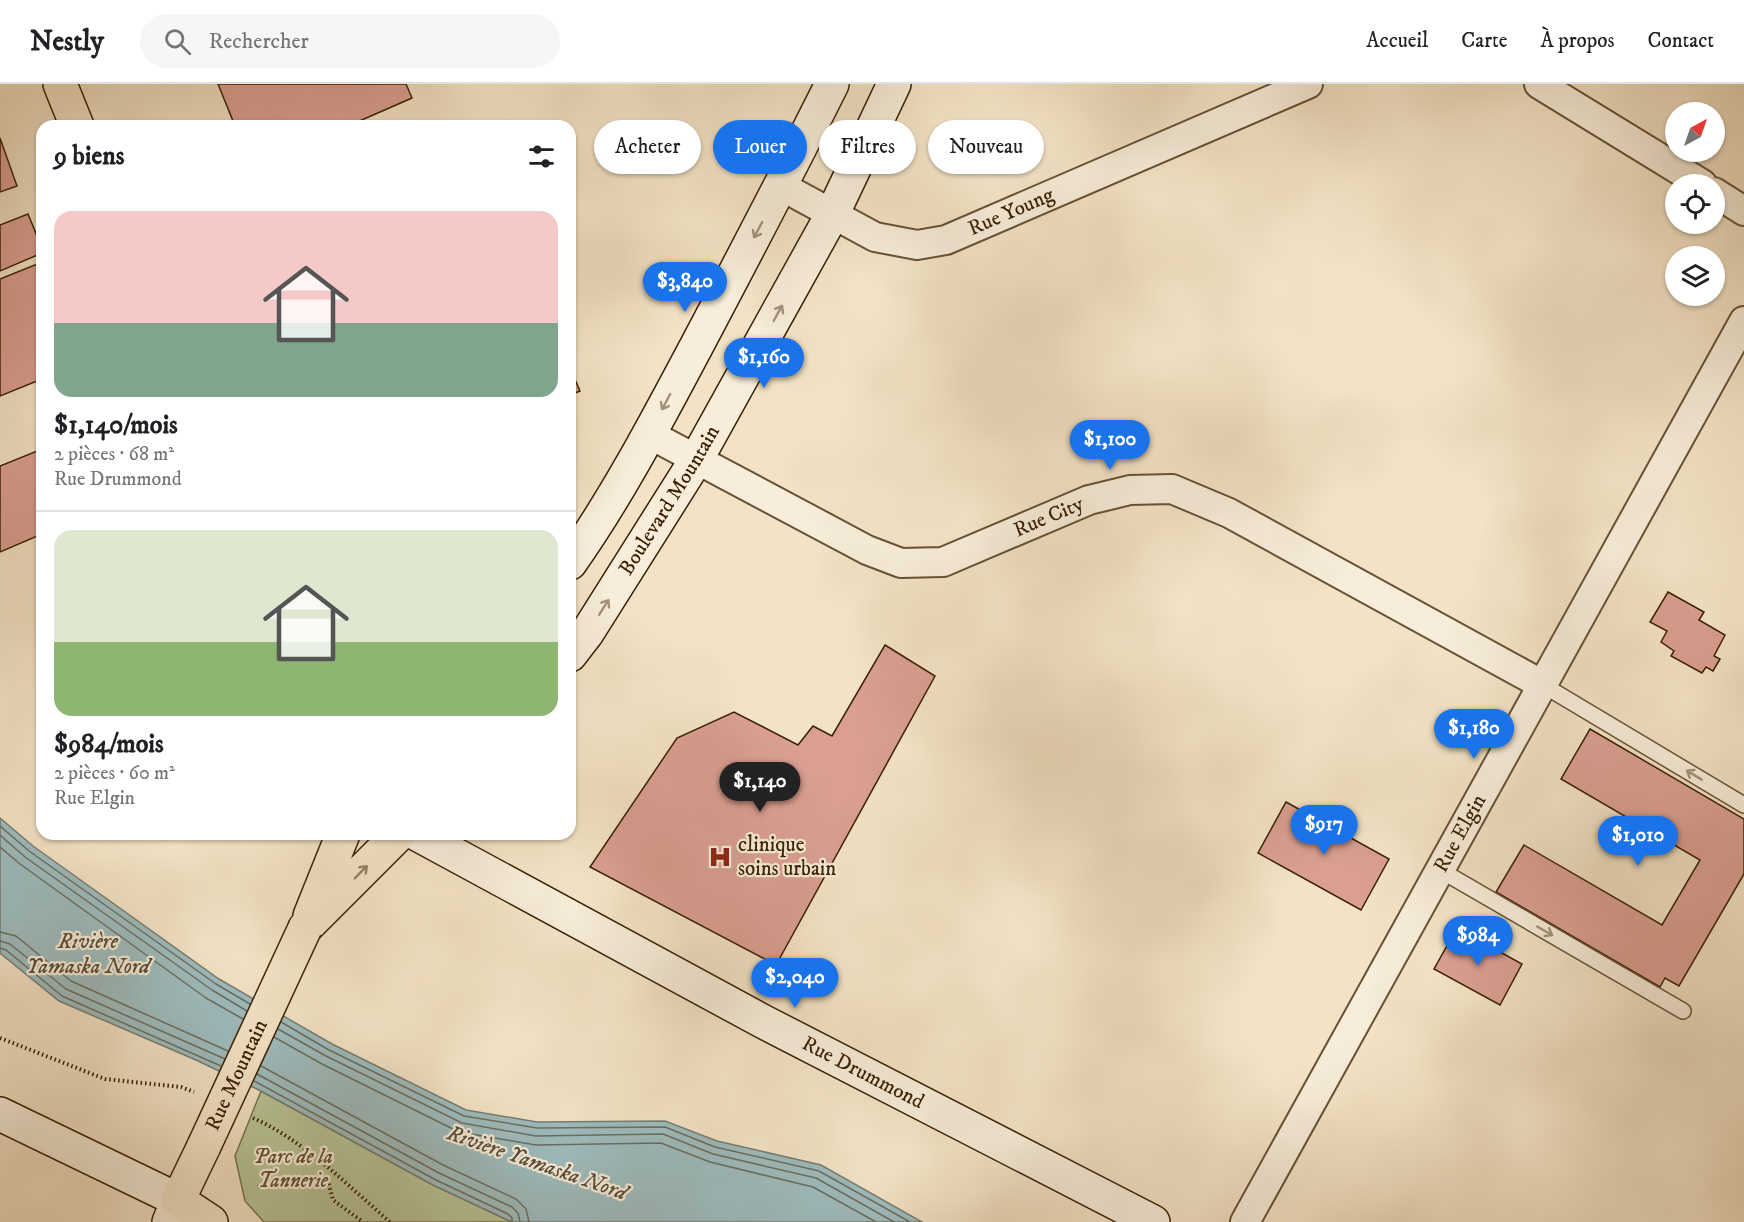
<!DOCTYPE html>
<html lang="fr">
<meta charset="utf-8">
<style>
body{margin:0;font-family:"IM FELL DW Pica",serif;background:#f6f6f6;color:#202124;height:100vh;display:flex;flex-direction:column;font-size:22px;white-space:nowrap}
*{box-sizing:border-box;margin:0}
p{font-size:20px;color:#757577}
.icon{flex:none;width:33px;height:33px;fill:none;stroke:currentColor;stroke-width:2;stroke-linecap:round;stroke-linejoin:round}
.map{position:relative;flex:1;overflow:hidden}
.details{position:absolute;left:36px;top:36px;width:540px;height:720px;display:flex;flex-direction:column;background:#fff;border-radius:18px;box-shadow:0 2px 4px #0004}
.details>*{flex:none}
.top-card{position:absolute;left:594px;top:36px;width:570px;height:54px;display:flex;gap:12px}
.needle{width:39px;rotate:40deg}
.fabs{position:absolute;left:1665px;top:18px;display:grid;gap:12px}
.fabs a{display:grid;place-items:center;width:60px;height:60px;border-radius:50%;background:#fff;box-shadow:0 2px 4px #0004;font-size:30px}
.price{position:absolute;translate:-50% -51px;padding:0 14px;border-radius:21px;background:#1a73e8;color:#fff;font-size:20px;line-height:39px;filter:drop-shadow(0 2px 3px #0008)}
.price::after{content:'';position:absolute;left:50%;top:36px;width:18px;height:14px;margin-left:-9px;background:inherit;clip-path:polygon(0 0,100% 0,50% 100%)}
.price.current{background:#222;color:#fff}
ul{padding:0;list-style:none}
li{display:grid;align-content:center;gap:12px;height:318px;padding:0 18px}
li+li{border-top:2px solid #e0e0e0}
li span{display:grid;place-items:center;height:186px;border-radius:18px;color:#555}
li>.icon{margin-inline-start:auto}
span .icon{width:108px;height:108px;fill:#fffc;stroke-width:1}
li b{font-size:26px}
h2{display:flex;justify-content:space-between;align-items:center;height:72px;padding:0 18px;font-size:26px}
.chip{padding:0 21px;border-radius:27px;background:#fff;box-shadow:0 2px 4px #0004;font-size:21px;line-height:54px}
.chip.current{background:#1a73e8;color:#fff}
header{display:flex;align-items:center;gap:36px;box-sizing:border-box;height:84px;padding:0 30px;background:#fff;border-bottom:2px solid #e0e0e0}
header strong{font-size:28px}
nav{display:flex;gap:33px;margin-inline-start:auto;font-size:21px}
.search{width:420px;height:54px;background:#f6f6f6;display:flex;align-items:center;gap:15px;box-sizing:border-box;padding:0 21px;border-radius:33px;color:#757577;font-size:22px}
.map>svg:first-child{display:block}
</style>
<header>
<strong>Nestly</strong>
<div class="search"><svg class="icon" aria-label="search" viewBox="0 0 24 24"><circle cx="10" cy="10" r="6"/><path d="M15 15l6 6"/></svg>Rechercher</div>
<nav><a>Accueil</a><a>Carte</a><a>À propos</a><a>Contact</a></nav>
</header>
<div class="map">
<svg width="1744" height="1138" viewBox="0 0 1744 1138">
<rect width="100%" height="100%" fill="#f3e3c6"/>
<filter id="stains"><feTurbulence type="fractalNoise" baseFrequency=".00333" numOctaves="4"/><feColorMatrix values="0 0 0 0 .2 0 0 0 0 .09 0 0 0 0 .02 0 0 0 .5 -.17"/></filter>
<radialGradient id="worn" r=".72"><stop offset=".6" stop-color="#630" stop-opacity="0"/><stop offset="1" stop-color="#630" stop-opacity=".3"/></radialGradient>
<path fill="#b8c497" stroke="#79724c" stroke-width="1.5" d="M261 1007 433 1101 512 1138H264L245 1117 235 1072Z"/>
<path fill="#9ebcbe" stroke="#767e73" stroke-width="1.5" d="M0 734 33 762 219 895 332 960 466 1026 537 1038 665 1037 717 1057 821 1081 922 1138H512L433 1101 261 1007 196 976 59 917 0 869Z"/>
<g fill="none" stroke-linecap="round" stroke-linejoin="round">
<path stroke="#6c6e60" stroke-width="1.5" d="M0 742 29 767 216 900 250 920
M0 751 25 773 212 906 247 927
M0 763 20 780 206 914 243 935
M0 848 16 852 71 897 228 967
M0 857 10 860 66 905 225 975
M0 864 6 866 62 912 221 982
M281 938 329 966 464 1032 537 1044 665 1043 715 1063 819 1087 910 1138
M278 945 326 972 462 1039 536 1052 663 1050 713 1070 816 1094 894 1138
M274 953 322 980 459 1048 536 1061 661 1059 710 1078 813 1103 876 1138
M261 982 443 1081 516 1115 526 1125 529 1138
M257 990 439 1089 512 1123 518 1129 520 1138
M254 997 436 1096 508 1130 512 1134V1138"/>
</g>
<path fill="#da9f92" stroke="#3a2002" stroke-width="1.5" d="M218 0H406L412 14 348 42H235Z
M0 54 17 102 0 108Z
M28 130 42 164V169L0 187V141Z
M42 178V295L0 312V195Z
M570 284 580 307 570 311Z
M42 365V450L0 468V382Z
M1668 508 1704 528 1699 536 1725 551 1714 572 1720 575 1713 587 1706 583 1702 589 1671 572 1674 567 1661 558 1667 547 1650 538Z
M885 561 935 592 776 881 590 783 677 654 734 628 798 661 813 642 832 652Z
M1590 645 1744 735V790L1679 902 1665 894 1660 903 1496 808 1524 761 1662 841 1700 776 1561 695Z
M1286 718 1389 775 1361 826 1258 769Z
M1457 844 1522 880 1500 921 1434 885Z"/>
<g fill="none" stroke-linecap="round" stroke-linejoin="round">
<g stroke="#685133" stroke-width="18">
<path id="lane" d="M1543 601 1744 721
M1440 786 1683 927"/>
</g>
<g stroke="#685133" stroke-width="32">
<g id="street">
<path d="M1539 0 1702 100"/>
<path id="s1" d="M781 102 875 153 917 161 946 156 1308 0"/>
<path d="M1714 108 1744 127"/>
<path id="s2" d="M649 350 867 466 901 479 943 478 1089 416 1130 406 1172 405 1229 429 1543 601"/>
<path id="s3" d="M1245 1138 1744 237"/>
</g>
</g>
<g stroke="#3a2002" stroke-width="36">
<g id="secondary">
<path d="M570 479C618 411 657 336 696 263 742 176 788 88 832 0"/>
<path id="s4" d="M570 571 587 549 696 376 832 131 894 0"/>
<path id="s5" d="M417 750 764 938 1153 1138"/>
<path d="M0 1030 178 1116 169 1138"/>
</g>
</g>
<g stroke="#3a2002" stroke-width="36">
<path id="primary" d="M60 0 77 42
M310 832 343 750
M305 844 399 750
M204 1062 178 1116 211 1138"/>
</g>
<path stroke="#3a2002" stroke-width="4" stroke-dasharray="1.5 3" stroke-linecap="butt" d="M0 954 105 995 181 1003 194 1008
M253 1034C305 1057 347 1101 390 1138
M258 1103 280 1095 327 1094 333 1116 363 1138"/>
<use href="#lane" stroke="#f7edda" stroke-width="15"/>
<use href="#street" stroke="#f7edda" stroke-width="28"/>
<use href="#secondary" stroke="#f7edda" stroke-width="33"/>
<use href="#primary" stroke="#f3e3c6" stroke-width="33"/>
<g stroke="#3a2002" stroke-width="36" stroke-linecap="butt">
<g id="primary-bridge">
<path id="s6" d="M204 1062 305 844"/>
</g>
</g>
<use href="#primary-bridge" stroke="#f3e3c6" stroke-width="33"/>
</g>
<defs><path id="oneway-shaft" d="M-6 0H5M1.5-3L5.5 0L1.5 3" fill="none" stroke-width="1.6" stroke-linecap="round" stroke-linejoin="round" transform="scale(1.5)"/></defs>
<g stroke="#a29179">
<use href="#oneway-shaft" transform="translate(758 146) rotate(118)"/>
<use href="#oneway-shaft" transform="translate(778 229) rotate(-61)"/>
<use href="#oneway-shaft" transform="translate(666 318) rotate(118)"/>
<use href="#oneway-shaft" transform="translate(604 523) rotate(-58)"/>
<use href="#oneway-shaft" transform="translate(1694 691) rotate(-149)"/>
<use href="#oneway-shaft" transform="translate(1545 847) rotate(30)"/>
</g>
<use stroke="#968264" href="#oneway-shaft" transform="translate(361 788) rotate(-45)"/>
<defs>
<g id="hospital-bare" transform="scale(1.8)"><path d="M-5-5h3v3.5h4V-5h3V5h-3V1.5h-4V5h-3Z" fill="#8f2418" stroke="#f7edda" stroke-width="2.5" paint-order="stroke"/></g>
</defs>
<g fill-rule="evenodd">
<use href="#hospital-bare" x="720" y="773"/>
</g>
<g text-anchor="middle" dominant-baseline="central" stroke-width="4.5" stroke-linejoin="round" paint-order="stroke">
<g font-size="21" fill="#3a2002" stroke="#f7edda">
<text stroke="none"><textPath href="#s1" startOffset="250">Rue Young</textPath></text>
<text stroke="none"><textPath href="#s4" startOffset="184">Boulevard Mountain</textPath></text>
<text stroke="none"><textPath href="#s2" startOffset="440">Rue City</textPath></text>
<text stroke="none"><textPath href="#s3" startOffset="444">Rue Elgin</textPath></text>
<text stroke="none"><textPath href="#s5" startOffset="506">Rue Drummond</textPath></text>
<text stroke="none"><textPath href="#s6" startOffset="78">Rue Mountain</textPath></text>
</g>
<g font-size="21" fill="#3a2002" stroke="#f7edda" text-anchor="start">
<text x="738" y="761">clinique<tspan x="738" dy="24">soins urbain</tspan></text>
</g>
<g font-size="21" font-style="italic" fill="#60512f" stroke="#f7edda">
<text x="293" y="1073">Parc de la<tspan x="293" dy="24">Tannerie</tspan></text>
</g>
<g font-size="22" font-style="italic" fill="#584f3a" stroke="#f7edda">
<text x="88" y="857">Rivière<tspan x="88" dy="25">Yamaska Nord</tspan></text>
<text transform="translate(537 1079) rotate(19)">Rivière Yamaska Nord</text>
</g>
</g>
<rect width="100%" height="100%" filter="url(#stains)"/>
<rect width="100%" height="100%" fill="url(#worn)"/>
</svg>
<div class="fabs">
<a><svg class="needle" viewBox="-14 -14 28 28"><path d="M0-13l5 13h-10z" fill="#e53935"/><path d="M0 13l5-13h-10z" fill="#757577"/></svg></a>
<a><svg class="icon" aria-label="locate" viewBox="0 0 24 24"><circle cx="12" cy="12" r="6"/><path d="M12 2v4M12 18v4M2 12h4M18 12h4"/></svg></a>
<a><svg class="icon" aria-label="layers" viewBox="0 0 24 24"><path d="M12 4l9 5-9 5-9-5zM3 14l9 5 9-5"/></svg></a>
</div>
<b class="price" style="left:685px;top:229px">$3,840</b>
<b class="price" style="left:764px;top:305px">$1,160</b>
<b class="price" style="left:1110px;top:387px">$1,100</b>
<b class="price" style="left:1474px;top:676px">$1,180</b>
<b class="price current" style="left:760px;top:729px">$1,140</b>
<b class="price" style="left:1324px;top:772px">$917</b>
<b class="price" style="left:1638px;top:783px">$1,010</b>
<b class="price" style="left:1478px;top:883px">$984</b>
<b class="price" style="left:795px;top:925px">$2,040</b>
<div class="top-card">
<a class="chip">Acheter</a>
<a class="chip current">Louer</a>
<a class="chip">Filtres</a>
<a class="chip">Nouveau</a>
</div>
<section class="details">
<h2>9 biens<svg class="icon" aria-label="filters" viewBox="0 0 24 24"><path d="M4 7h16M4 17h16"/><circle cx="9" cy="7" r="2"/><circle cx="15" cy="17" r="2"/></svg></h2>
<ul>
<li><span style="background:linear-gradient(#f6c9c9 60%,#7fa58c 0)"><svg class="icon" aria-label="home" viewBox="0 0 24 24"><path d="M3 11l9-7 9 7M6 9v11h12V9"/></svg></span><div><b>$1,140/mois</b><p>2 pièces · 68 m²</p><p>Rue Drummond</p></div></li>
<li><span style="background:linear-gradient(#dfe7d0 60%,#8fb573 0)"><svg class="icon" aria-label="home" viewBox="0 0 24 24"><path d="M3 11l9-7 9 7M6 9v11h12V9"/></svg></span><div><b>$984/mois</b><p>2 pièces · 60 m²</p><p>Rue Elgin</p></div></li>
</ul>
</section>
</div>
